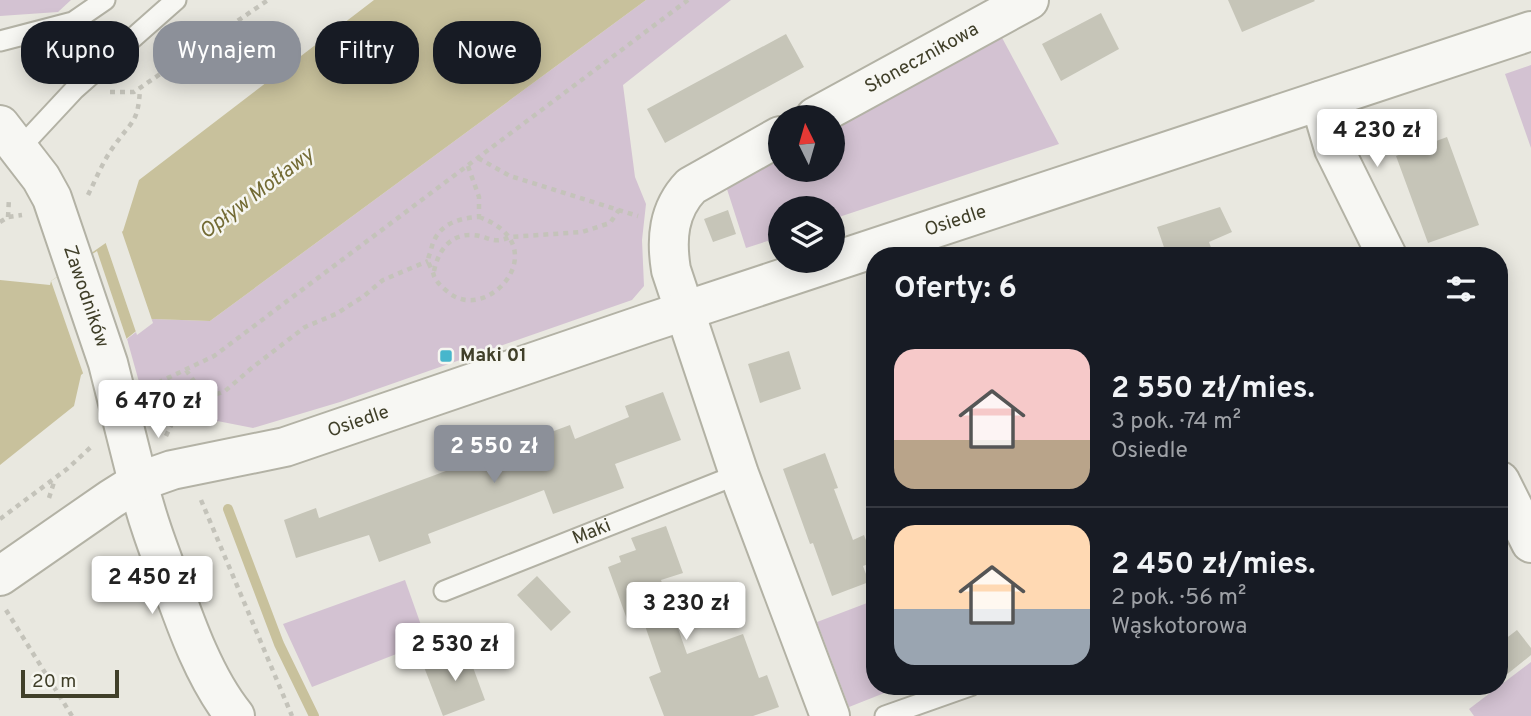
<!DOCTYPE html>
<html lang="pl">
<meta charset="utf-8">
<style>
body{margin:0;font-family:Overpass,sans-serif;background:#242831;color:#f1f3f6;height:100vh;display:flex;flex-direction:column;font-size:26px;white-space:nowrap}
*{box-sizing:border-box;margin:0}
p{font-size:23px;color:#9ea1a6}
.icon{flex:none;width:38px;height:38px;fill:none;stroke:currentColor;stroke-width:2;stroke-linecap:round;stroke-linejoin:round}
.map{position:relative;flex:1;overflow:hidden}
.side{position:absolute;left:866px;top:247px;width:642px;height:448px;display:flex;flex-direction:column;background:#171b24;border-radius:28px;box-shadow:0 4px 18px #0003}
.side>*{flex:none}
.guide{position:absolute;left:21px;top:21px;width:665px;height:63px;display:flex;gap:14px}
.needle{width:46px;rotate:355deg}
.tools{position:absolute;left:768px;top:105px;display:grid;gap:14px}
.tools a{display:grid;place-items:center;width:77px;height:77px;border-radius:50%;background:#171b24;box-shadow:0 4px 18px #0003;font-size:35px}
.scale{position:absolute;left:21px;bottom:18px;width:98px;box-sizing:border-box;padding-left:7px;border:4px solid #403f29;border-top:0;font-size:19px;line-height:24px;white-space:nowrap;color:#403f29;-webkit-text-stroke:5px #f6f6f0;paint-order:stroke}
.price{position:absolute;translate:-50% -60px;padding:0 16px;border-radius:7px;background:#fff;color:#222;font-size:23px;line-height:46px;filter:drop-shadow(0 2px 4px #0008)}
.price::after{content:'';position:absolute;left:50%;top:42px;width:21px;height:16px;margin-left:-10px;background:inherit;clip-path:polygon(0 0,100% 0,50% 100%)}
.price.current{background:#8c9099;color:#fff}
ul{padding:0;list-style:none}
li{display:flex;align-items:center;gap:21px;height:175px;padding:0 28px}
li+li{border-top:2px solid #363941}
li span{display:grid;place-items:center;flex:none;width:196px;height:140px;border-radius:21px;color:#555}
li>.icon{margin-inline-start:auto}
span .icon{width:84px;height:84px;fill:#fffc;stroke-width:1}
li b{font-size:30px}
h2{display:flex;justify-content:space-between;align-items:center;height:84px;padding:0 28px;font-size:30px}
.pill{padding:0 24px;border-radius:28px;background:#171b24;box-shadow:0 4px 18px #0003;font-size:24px;line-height:63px}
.pill.current{background:#8c9099;color:#fff}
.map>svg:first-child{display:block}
</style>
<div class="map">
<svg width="1531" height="716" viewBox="0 0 1531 716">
<rect width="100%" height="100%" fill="#e9e8e0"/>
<path fill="#d3c2d2" d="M0 0H71L58 12 0 16Z
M646 0H731L623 85 635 177 646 204 642 240 644 286 632 300 340 402 253 428 146 407 127 339 153 319 210 321Z
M1000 34 1059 144 833 219V208H780V237L746 248 725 183 780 152V170H833V124Z
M1531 65V148L1505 74Z
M405 580 427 642 312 687 283 624Z
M875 600V686H902L849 707 817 622Z
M1531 662V716H1474L1469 709Z"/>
<path fill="#c8c19c" d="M374 0H646L210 321 153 319 145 324 81 375 74 406 0 465V280L50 285 51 281 123 231 139 180Z"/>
<path fill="#e9e8e0" d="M121 229 153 323 137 335 105 241Z
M97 251 128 343 84 376 51 281Z"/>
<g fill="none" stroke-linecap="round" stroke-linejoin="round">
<path stroke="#c8c19c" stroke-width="10" d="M228 509 279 644 314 716"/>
</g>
<path fill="#c6c5b8" d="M1228 0H1314L1315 1 1242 32Z
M1101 13 1119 49 1061 81 1042 44Z
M786 34 804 67 665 143 647 109Z
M1447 137 1479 225 1428 243 1396 156Z
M1220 207 1232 232 1209 242 1214 256H1167L1157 227Z
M728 210 736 234 713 242 704 219Z
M789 351 801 389 760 403 748 364Z
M663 392 681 440 615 464 624 488 553 514 544 490 428 534 431 543 379 562 369 535 296 558 284 520 316 508 319 518 570 425 575 439 629 417 625 406Z
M825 453 838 488 834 489 853 540 864 535 874 562 863 566 869 582 832 596 813 543 810 544 783 469Z
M666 526 683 573 661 580 687 654 743 634 759 678 767 675 779 707 753 716H664L649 677 661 672 642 617 628 622 608 567 621 562 619 556 636 550 631 538Z
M537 576 571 612 551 631 517 595Z
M1517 630 1531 648V655L1500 680V643Z
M467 651 485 700 443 716 424 667Z"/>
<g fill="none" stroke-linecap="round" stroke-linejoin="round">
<g stroke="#b3b2a5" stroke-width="23">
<g id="service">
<path d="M0 41 73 22 105 0"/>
<path d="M20 148 74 90 176 0"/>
<path id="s1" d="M444 591 739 474"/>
<path d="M885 716 970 686"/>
</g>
</g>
<g stroke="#b3b2a5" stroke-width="42">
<g id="minor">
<path d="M1320 101 1334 149 1387 256"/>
<path id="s2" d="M815 117 1029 0"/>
<path d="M780 136 691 186C668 210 666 239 671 270L739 474 830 716"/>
<path d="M1500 481 1531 543"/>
<path d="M138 482C146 516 158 548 170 580 186 625 205 679 235 716"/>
</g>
</g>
<g stroke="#b3b2a5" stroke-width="42">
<g id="tertiary">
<path id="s3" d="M0 125 41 178 52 198 108 363 138 482"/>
<path id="s4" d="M0 576 111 499 138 482 172 470 285 447 648 323 1531 31"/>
</g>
</g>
<path stroke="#c4c3ba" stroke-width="4.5" stroke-dasharray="5 5" stroke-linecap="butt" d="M110 92H134L268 0
M478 158 510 176 638 216
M468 166 479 197V217
M88 195C96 179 103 161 114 146 132 120 138 124 140 89
M8 217 9 198
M479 217C558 245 488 326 448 292 442 287 437 283 434 276 433 271 429 265 428 261 428 257 430 254 431 250 436 225 457 218 479 217Z
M0 222 8 217 22 215
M434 271C438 252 449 234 472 235 489 236 492 245 510 237L582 232 610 223 619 210
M186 370 196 384 208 392 217 394 225 391 253 367 305 327 336 314 364 296 383 280 428 261
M149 387 214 356 688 0
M157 413 213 424
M166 436 175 417
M49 498 55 479
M201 500 292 716
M0 519 67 469 91 447
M6 610 72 716"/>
<use href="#service" stroke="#f7f7f3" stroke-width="19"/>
<use href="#minor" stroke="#f7f7f3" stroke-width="38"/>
<use href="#tertiary" stroke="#f7f7f3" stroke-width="38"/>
</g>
<rect fill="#47b6cc" stroke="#f6f6f0" stroke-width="2.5" x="439" y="349" width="14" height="14" rx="3.5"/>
<g text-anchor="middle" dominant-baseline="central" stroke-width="5" stroke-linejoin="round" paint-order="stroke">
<g font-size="19" fill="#403f29" stroke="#f6f6f0">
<text stroke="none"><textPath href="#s2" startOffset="122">Słonecznikowa</textPath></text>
<text stroke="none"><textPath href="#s4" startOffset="1026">Osiedle</textPath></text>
<text stroke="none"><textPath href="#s3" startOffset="194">Zawodników</textPath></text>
<text stroke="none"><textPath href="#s4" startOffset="396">Osiedle</textPath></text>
<text stroke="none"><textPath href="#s1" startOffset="159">Maki</textPath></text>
</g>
<g font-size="19" font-weight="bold" fill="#403f29" stroke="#f6f6f0" text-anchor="start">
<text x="460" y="356">Maki 01</text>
</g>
<g font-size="21" font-style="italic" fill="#736b34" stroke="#f6f6f0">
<text transform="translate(257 194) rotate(-37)">Opływ Motławy</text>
</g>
</g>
</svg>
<div class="tools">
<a><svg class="needle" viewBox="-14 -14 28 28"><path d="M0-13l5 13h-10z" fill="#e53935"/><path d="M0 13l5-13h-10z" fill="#9ea1a6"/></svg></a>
<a><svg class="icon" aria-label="layers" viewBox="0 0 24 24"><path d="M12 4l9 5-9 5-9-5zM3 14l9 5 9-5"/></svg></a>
</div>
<div class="scale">20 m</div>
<b class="price" style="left:1377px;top:169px">4 230 zł</b>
<b class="price" style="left:158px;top:440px">6 470 zł</b>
<b class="price current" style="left:494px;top:485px">2 550 zł</b>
<b class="price" style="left:152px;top:616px">2 450 zł</b>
<b class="price" style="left:686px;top:642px">3 230 zł</b>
<b class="price" style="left:455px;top:683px">2 530 zł</b>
<div class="guide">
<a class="pill">Kupno</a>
<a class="pill current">Wynajem</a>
<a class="pill">Filtry</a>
<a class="pill">Nowe</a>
</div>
<section class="side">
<h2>Oferty: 6<svg class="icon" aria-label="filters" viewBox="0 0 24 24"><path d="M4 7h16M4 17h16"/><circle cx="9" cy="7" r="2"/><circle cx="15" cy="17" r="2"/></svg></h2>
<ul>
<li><span style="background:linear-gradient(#f6c9c9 65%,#b9a48a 0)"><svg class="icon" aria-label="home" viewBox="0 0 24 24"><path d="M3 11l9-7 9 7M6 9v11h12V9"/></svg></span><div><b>2 550 zł/mies.</b><p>3 pok. · 74 m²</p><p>Osiedle</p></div></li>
<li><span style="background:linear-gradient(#ffd9b3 60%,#9aa5b1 0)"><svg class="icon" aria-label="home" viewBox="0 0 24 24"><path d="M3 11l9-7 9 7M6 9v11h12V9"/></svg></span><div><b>2 450 zł/mies.</b><p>2 pok. · 56 m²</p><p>Wąskotorowa</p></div></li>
</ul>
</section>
</div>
